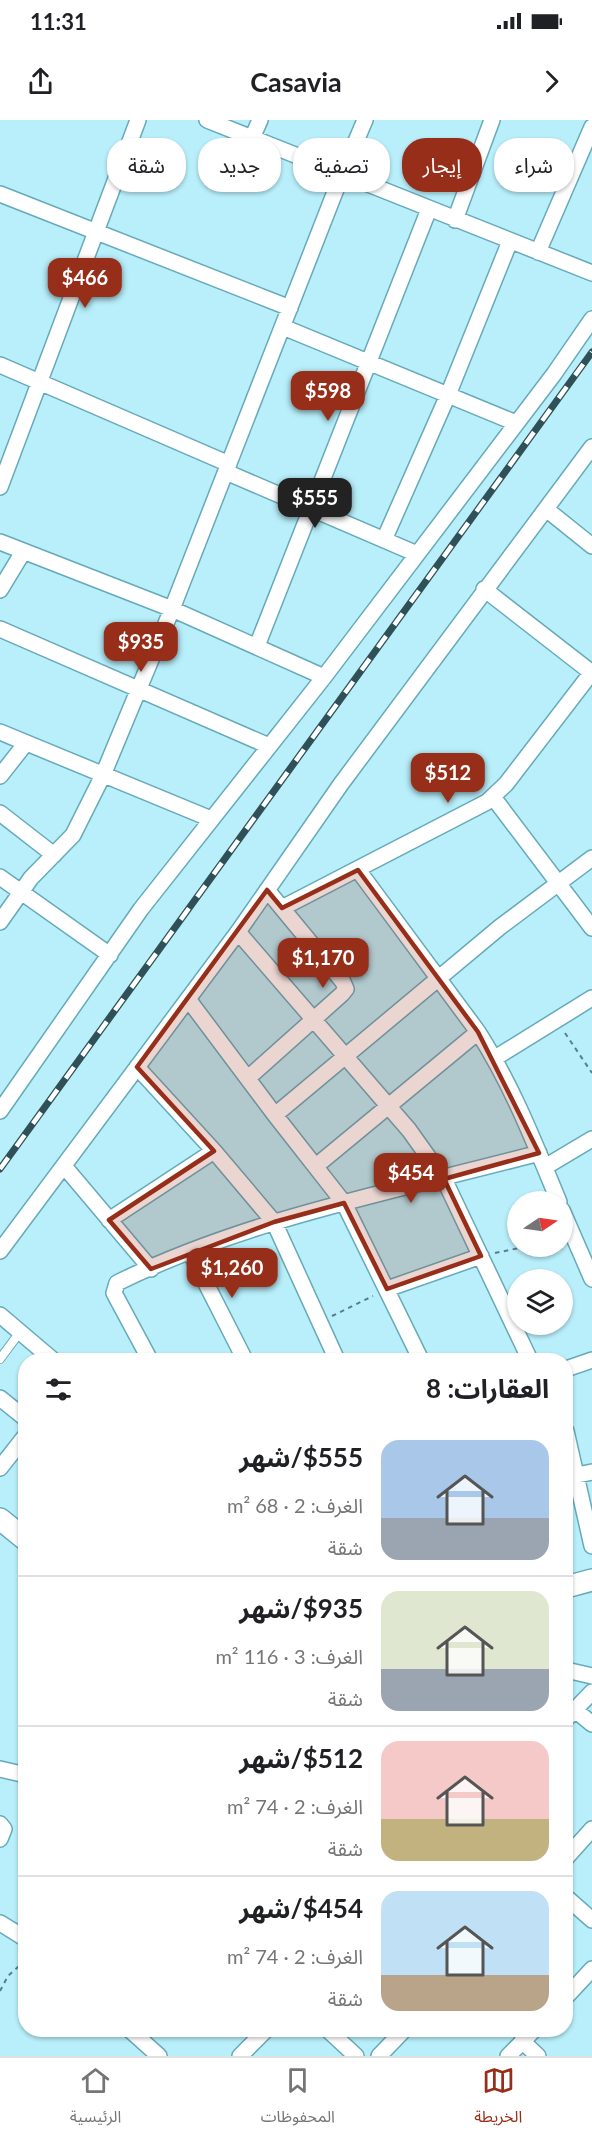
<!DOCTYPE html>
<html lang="ar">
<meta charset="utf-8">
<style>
body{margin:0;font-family:Lato,"Noto Sans Arabic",sans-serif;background:#f2f2f2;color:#202124;direction:rtl;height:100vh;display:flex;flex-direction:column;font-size:22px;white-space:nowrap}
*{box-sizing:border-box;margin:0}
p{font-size:20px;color:#757577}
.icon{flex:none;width:33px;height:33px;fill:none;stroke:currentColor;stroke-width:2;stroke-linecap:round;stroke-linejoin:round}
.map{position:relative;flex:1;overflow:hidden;direction:ltr}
.side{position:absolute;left:18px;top:1233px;width:555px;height:684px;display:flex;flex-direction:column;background:#fff;border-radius:24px;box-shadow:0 2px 4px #0004;direction:rtl}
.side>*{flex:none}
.banner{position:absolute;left:18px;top:18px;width:556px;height:54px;direction:rtl;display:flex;gap:12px}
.needle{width:39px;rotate:77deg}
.fabs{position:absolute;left:507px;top:1071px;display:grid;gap:12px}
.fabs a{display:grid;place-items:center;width:66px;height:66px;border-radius:50%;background:#fff;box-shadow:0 2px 4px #0004;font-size:30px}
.price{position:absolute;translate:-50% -51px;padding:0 14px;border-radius:12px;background:#972e19;color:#fff;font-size:20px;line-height:39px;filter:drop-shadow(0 2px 3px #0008)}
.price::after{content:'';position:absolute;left:50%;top:36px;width:18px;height:14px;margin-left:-9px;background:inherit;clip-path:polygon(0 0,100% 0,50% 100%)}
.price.selected{background:#222;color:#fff}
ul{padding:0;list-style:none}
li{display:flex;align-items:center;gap:18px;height:150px;padding:0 24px}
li+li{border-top:2px solid #e0e0e0}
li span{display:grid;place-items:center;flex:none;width:168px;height:120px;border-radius:18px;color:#555}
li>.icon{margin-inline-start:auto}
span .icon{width:72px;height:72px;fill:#fffc;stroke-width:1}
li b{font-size:26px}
h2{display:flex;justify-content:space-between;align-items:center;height:72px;padding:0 24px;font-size:26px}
.tag{padding:0 21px;border-radius:24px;background:#fff;box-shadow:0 2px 4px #0004;font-size:21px;line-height:54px}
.tag.selected{background:#972e19;color:#fff}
.status{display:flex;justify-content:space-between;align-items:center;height:42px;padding:0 30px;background:#fff;direction:ltr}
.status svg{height:16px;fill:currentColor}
header{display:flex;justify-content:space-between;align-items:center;height:78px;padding:0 24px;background:#fff;font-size:27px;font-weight:700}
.tabs{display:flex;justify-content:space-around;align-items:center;height:84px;border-top:2px solid #e0e0e0;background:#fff;font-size:16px;color:#757577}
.tabs a{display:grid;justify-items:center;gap:3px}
.tabs .selected{color:#972e19}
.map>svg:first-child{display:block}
</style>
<div class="status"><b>11:31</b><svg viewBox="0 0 49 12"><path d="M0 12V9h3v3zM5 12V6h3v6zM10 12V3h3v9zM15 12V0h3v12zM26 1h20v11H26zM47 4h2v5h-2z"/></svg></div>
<header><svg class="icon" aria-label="forward" viewBox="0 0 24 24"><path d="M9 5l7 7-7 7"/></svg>Casavia<svg class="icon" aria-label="share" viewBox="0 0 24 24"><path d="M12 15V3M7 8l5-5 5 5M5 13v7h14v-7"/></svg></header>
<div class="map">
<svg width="592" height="1936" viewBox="0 0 592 1936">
<rect width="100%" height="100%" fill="#b8effb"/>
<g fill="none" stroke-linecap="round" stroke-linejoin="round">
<g stroke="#66aab9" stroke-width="10">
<path id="lane" d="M0 1239 20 1212"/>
</g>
<g stroke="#66aab9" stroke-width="18">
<path id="street" d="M207 0 592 153
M252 18 260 0
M0 74 290 188
M455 100 492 0
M538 132 592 7
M283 207 516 303
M0 245 229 344
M226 352 417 434
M0 367 138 0
M546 389 592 426
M384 420 448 275 510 121
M0 422 172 489 324 557
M484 469 592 553
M0 470 23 432
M0 509 269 626
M257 526 429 89
M0 612 211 699
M0 656 26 623
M493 677 592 808
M0 693 54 735
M358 750 478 912C512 965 535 1024 559 1082
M0 757 110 835
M282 788 487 682 506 664 592 552
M0 802 31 758 73 715 103 655 172 489 342 54 365 0
M238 812 409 1010 444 1059 530 1240
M188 879 275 995 344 1083 421 1240
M495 938 592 878
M137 947 214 1031 274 1102 337 1240
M248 958 342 874 346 869 343 862 267 770
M0 991 141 789 324 557 554 254 592 199
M275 995 500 807 592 738
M64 1046 151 1149
M316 1046 478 912
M545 1047 592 1019
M562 1090 592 1159
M109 1100 214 1031
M0 1131 238 812 341 664 592 327
M190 1132 245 1240
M387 1169 481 1136
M0 1195 53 1240
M150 1240 114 1173 117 1163C249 1098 397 1071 539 1033
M566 1249 592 1240
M0 1278 26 1299
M566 1311 592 1426
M0 1348 26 1315
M566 1357 592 1352
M566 1550 592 1556
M575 1590 592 1604
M566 1599 592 1572
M0 1649 26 1655
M0 1704 4 1709 0 1719
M566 1738 592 1709
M566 1777 592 1800
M0 1803 26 1819
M566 1877 592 1849
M130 1910 159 1936
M328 1910 356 1936
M522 1921 538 1936
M240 1936 266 1910
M379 1936 404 1910
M508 1936 534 1910"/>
</g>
<g stroke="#66aab9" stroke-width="24">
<path id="secondary" d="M0 1399 26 1420
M566 1467 592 1460"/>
</g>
<path stroke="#587f88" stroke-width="2" stroke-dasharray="4.5 4.5" stroke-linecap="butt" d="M565 913 592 953
M495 1133 529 1126
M332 1196 373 1176
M0 1871 8 1856 26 1840"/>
<use href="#lane" stroke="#fff" stroke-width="8"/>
<use href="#street" stroke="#fff" stroke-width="15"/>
<use href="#secondary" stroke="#fff" stroke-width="21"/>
<g stroke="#305057" stroke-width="7">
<path id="rail" d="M0 1049 592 232"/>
</g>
<use href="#rail" stroke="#fff" stroke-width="4.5" stroke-dasharray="14" stroke-linecap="butt"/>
</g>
<path fill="#972e19" fill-opacity="0.2" stroke="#972e19" stroke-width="4.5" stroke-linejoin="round" d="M358 750 478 912 539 1033 444 1059 481 1136 387 1169 344 1083 274 1102 151 1149 109 1100 214 1031 137 947 267 770 282 788Z"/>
</svg>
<div class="fabs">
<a><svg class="needle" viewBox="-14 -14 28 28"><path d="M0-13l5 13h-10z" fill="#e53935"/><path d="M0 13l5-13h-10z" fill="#757577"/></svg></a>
<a><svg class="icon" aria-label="layers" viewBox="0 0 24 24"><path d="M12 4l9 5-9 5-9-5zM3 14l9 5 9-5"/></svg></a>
</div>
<b class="price" style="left:85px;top:189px">$466</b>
<b class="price" style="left:328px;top:302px">$598</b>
<b class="price selected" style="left:315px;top:409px">$555</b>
<b class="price" style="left:141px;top:553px">$935</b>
<b class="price" style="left:448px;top:684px">$512</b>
<b class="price" style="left:323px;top:869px">$1,170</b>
<b class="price" style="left:411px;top:1084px">$454</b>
<b class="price" style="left:232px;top:1179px">$1,260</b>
<div class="banner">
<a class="tag">شراء</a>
<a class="tag selected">إيجار</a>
<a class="tag">تصفية</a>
<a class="tag">جديد</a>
<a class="tag">شقة</a>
</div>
<section class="side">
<h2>العقارات: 8<svg class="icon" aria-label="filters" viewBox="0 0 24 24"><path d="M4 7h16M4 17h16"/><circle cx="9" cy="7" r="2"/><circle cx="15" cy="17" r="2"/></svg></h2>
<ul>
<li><span style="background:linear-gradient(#a9c7e8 65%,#9aa5b1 0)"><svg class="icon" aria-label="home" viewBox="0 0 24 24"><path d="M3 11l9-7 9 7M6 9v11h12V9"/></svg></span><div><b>$555/شهر</b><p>الغرف: 2 · 68 m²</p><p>شقة</p></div></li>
<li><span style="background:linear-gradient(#dfe7d0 65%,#9aa5b1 0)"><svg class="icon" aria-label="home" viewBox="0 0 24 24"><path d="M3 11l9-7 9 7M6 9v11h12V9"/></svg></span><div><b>$935/شهر</b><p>الغرف: 3 · 116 m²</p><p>شقة</p></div></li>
<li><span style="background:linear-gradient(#f6c9c9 65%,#c2b280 0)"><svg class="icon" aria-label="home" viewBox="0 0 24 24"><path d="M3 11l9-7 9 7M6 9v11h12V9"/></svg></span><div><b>$512/شهر</b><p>الغرف: 2 · 74 m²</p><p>شقة</p></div></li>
<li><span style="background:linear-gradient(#bfe0f5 70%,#b9a48a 0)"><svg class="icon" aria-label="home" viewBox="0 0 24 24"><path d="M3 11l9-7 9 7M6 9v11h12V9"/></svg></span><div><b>$454/شهر</b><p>الغرف: 2 · 74 m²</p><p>شقة</p></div></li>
</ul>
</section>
</div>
<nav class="tabs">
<a class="selected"><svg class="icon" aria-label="map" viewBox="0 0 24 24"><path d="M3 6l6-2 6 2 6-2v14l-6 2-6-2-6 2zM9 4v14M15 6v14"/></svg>الخريطة</a>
<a><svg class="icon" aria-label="saved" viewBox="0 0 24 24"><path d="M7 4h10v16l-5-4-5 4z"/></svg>المحفوظات</a>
<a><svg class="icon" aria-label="home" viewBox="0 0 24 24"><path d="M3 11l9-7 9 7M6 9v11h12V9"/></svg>الرئيسية</a>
</nav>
